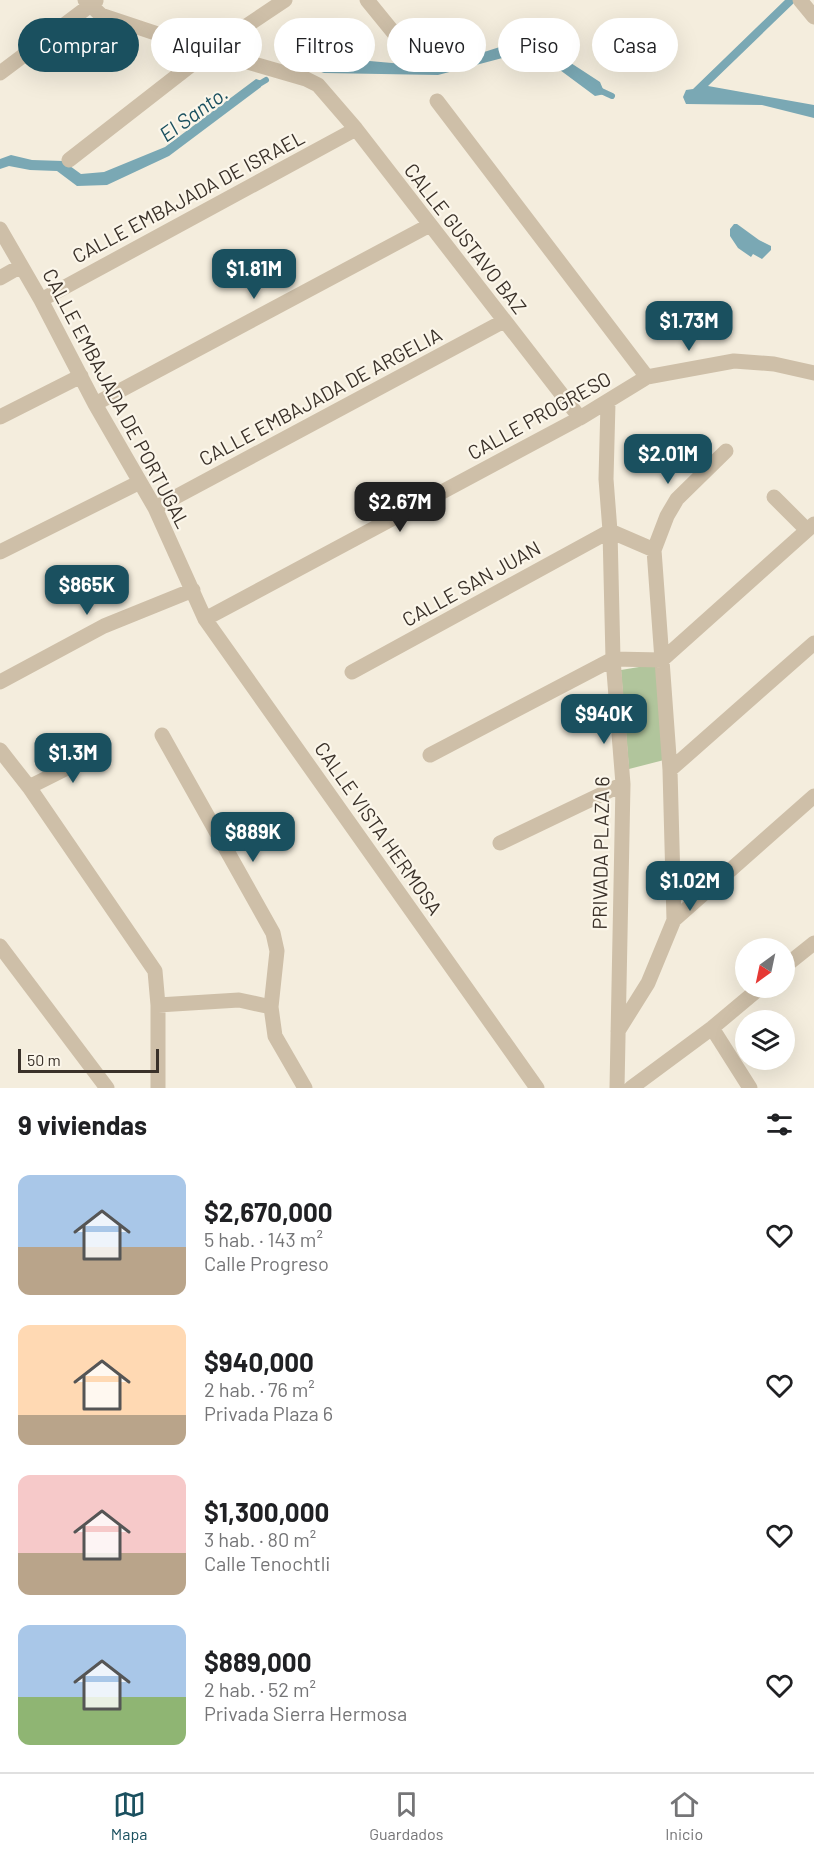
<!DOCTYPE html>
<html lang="es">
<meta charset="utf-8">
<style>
body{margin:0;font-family:Barlow,sans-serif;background:#f6f6f6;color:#202124;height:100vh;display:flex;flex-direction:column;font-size:22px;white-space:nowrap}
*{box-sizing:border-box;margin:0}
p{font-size:20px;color:#757577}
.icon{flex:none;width:33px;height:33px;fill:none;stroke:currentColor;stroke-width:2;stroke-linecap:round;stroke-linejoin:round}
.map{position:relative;height:1088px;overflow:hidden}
.details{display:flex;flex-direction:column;background:#fff;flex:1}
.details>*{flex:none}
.banner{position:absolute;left:18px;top:18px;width:778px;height:54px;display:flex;gap:12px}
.needle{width:39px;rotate:213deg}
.fabs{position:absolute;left:735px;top:938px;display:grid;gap:12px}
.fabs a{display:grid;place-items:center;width:60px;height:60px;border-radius:50%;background:#fff;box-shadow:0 6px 24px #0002;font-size:30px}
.scale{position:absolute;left:18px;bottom:15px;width:141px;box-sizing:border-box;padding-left:6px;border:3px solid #3a3129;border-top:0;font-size:16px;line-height:21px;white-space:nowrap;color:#3a3129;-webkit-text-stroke:4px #fbf6ea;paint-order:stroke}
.price{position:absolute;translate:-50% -51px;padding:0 14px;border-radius:12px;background:#1a505f;color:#fff;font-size:20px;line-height:39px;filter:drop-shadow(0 2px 3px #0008)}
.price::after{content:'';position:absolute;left:50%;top:36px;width:18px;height:14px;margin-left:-9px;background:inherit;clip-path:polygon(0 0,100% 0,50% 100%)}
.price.current{background:#222;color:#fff}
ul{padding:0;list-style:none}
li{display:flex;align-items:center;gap:18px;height:150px;padding:0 18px}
li span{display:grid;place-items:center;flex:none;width:168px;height:120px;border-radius:12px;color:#555}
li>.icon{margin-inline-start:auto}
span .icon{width:72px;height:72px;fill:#fffc;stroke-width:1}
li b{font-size:26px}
h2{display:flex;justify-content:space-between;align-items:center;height:72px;padding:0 18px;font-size:26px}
.tag{padding:0 21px;border-radius:27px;background:#fff;box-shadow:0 6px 24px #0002;font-size:21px;line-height:54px}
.tag.current{background:#1a505f;color:#fff}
.tabs{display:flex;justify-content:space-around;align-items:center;height:84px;border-top:2px solid #e0e0e0;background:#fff;font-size:16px;color:#757577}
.tabs a{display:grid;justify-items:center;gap:3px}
.tabs .current{color:#1a505f}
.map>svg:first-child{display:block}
</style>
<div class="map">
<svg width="814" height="1088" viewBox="0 0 814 1088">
<rect width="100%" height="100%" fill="#f4eddd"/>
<path fill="#b1c59c" d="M657 664 664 760 629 769 621 670Z"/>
<path fill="#7aa8b4" d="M785 0H797L708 86 814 105V118L762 105 686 104 683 97 686 90 693 89Z
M531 37 600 82 605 94 595 96 533 50 438 75 324 73 313 69 322 62 347 59 437 67Z
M256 79 262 81 261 87 169 156 107 185 77 186 57 171 30 170 9 166 0 169V159L11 155 32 160 63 161 81 174 104 172 165 147Z
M734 224H737L759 240 771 246V250L762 259 753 254 751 257 738 248 730 236V229Z"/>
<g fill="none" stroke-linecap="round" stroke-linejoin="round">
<path stroke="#7aa8b4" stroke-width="6" d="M256 86 266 80
M599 90 612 96"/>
<path stroke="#cebfa8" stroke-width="15" d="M85 0 101 15 209 51 306 79 318 85 356 129 580 418
M367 0 411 54
M800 0 814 17
M0 73 96 1
M437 101 647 377
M69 160 209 51 285 0
M0 229 41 300 95 404 155 508 205 619 537 1088
M0 278 21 266
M41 300 356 129
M608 403 606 479 610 531 613 659 623 784 617 1088
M95 404 430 225
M0 417 81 376
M774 497 807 530
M155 508 504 321
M0 552 140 482
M205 619 580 418 647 377 734 361 774 364 814 373
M352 672 610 531 654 550
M0 682 104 626 193 590
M162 735 273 933 277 951 271 1007 275 1036 305 1088
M0 750 29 787 155 971 158 1005V1088
M430 755 613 659 662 660 814 524
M670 770 814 643
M29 787 103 750
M500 843 623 784
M674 920 814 796
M0 946 107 1088
M784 967 814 943
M158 1005 239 1000 271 1007
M712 1028 750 1088
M618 1031 648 983 674 920 670 770 654 550 667 516 677 499 726 451
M631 1088 712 1028 761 987"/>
</g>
<g text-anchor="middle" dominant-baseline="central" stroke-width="4.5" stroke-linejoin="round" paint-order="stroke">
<g font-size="20" fill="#3a3129" stroke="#fbf6ea">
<text transform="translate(188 196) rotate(-28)">CALLE EMBAJADA DE ISRAEL</text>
<text transform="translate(466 238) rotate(52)">CALLE GUSTAVO BAZ</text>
<text transform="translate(320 396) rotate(-28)">CALLE EMBAJADA DE ARGELIA</text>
<text transform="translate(117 398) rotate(62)">CALLE EMBAJADA DE PORTUGAL</text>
<text transform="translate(539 415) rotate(-29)">CALLE PROGRESO</text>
<text transform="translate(471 583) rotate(-29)">CALLE SAN JUAN</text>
<text transform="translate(379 828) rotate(55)">CALLE VISTA HERMOSA</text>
<text transform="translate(600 853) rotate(-89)">PRIVADA PLAZA 6</text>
</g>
<g font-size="21" font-style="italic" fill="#1a505f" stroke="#fbf6ea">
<text transform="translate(193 113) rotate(-36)">El Santo.</text>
</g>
</g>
</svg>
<div class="fabs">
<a><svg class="needle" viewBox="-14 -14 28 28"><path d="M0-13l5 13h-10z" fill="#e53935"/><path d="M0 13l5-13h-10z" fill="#757577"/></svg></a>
<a><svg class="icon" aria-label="layers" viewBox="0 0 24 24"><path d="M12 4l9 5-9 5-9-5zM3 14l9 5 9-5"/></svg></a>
</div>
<div class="scale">50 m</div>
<b class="price" style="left:254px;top:300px">$1.81M</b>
<b class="price" style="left:689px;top:352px">$1.73M</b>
<b class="price" style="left:668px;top:485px">$2.01M</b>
<b class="price current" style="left:400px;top:533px">$2.67M</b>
<b class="price" style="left:87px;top:616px">$865K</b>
<b class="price" style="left:604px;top:745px">$940K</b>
<b class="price" style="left:73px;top:784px">$1.3M</b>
<b class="price" style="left:253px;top:863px">$889K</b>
<b class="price" style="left:690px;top:912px">$1.02M</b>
<div class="banner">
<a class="tag current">Comprar</a>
<a class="tag">Alquilar</a>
<a class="tag">Filtros</a>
<a class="tag">Nuevo</a>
<a class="tag">Piso</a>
<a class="tag">Casa</a>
</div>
</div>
<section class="details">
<h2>9 viviendas<svg class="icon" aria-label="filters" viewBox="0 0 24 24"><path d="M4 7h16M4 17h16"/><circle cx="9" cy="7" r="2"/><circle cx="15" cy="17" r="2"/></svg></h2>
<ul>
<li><span style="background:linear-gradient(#a9c7e8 60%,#b9a48a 0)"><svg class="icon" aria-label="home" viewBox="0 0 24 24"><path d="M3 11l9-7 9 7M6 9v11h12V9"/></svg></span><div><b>$2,670,000</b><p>5 hab. · 143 m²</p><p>Calle Progreso</p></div><svg class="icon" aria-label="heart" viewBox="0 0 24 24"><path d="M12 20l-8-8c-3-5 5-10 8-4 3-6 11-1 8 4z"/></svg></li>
<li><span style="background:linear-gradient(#ffd9b3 75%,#b9a48a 0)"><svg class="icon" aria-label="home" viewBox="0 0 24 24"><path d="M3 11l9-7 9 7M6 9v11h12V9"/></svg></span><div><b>$940,000</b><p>2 hab. · 76 m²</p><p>Privada Plaza 6</p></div><svg class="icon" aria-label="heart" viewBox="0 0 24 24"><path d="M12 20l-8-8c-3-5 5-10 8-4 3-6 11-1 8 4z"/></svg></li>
<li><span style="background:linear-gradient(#f6c9c9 65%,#b9a48a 0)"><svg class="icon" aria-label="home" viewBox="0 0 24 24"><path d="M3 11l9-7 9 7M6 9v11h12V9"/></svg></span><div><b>$1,300,000</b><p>3 hab. · 80 m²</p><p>Calle Tenochtli</p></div><svg class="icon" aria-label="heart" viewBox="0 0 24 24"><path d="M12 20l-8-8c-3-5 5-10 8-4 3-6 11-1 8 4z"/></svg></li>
<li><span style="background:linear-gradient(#a9c7e8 60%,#8fb573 0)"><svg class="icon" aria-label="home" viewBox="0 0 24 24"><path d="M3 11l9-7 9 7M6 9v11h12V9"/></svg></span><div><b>$889,000</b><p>2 hab. · 52 m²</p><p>Privada Sierra Hermosa</p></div><svg class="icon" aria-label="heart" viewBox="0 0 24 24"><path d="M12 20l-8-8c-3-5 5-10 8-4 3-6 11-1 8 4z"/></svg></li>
</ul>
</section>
<nav class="tabs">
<a class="current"><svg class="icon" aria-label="map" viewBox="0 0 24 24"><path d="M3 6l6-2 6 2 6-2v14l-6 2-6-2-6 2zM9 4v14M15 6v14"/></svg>Mapa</a>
<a><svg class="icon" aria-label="saved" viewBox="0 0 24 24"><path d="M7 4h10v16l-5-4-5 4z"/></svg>Guardados</a>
<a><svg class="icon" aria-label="home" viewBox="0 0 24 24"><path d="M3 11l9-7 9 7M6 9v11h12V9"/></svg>Inicio</a>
</nav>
